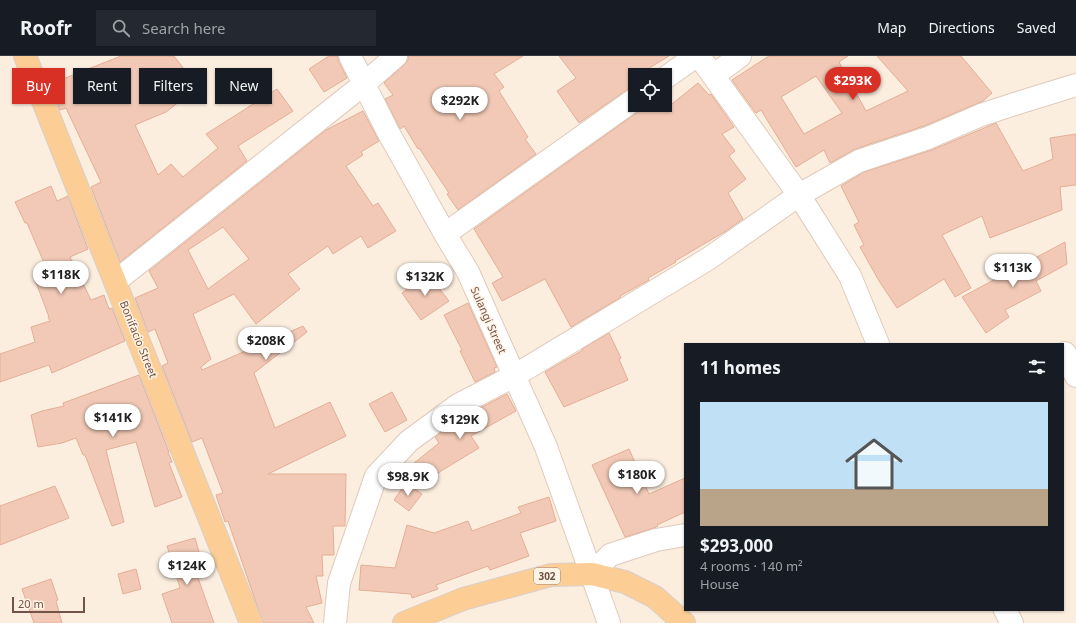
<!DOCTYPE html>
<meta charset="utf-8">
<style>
body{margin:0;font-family:"Noto Sans",sans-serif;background:#242831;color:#f1f3f6;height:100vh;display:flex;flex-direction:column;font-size:15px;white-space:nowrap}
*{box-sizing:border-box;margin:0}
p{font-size:13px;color:#9ea1a6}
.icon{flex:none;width:22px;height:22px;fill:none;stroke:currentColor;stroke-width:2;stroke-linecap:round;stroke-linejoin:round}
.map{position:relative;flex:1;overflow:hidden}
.details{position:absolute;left:684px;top:287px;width:380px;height:268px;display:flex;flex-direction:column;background:#171b24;border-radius:0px;box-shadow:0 1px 3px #0004}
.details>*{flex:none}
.top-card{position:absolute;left:12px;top:12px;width:380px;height:36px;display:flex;gap:8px}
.tools{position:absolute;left:628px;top:12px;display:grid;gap:8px}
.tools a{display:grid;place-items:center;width:44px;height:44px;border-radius:0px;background:#171b24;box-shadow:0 1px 3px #0004;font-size:20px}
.scale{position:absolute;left:12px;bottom:10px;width:73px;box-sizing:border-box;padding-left:4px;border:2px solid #725347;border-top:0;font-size:11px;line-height:14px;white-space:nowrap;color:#725347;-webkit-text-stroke:3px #fff3e5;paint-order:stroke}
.price{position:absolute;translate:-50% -34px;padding:0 9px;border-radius:14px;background:#fff;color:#222;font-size:13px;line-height:26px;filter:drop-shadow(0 1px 2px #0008)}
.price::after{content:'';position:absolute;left:50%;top:24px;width:12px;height:9px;margin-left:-6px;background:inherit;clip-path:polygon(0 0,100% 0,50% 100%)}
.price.current{background:#d93025;color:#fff}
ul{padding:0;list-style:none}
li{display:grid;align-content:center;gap:8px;height:212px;padding:0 16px}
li+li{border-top:1px solid #363941}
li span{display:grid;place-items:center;height:124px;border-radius:0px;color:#555}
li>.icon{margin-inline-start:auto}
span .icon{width:72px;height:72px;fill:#fffc;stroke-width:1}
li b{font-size:17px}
h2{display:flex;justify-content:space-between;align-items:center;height:48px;padding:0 16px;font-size:17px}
.chip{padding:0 14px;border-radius:0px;background:#171b24;box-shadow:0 1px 3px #0004;font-size:14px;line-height:36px}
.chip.current{background:#d93025;color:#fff}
header{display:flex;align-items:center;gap:24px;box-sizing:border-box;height:56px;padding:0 20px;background:#171b24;border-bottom:1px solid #363941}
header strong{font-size:19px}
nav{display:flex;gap:22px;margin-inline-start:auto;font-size:14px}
.search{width:280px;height:36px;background:#242831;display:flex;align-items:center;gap:10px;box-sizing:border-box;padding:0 14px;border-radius:0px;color:#9ea1a6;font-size:15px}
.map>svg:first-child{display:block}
</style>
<header>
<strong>Roofr</strong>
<div class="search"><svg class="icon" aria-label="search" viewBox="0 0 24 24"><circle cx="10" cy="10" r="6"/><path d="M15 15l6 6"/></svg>Search here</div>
<nav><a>Map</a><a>Directions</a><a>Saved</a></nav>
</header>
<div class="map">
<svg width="1076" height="567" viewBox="0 0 1076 567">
<rect width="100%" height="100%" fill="#fceedf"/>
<path fill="#f2c9b6" stroke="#e4ae96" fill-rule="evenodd" d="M121 0H174L198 31 166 56 135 69 158 119 171 108 183 121 218 92 206 78 277 33 293 55 238 90 247 105 120 206 91 131 101 126 66 52 60 54 50 28Z
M329 0H338L339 6 347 22 324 36 309 13Z
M408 0H523L494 18 504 31 499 35 528 81 525 83 536 98 458 154 447 138 449 137 419 92 418 93 404 70 400 73 385 43 393 39 384 27 404 9 408 4Z
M559 0H669L641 17 642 19H635V31L628 33 579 67 557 35 576 22Z
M769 0H848L839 6 866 55 908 35 877 0H961L992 37 983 45 924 70 855 93 830 107 824 94 796 111 761 54 756 57 732 24ZM816 20 842 57 804 78 781 41Z
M698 27 709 39 711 38 734 71 722 78 735 95 729 100 746 123 728 137 743 163 726 175 675 205 676 206 648 222 649 224 620 240 621 241 571 271 545 223 502 245 492 227 503 221 474 173 642 53 646 49 665 48 667 52Z
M363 55 379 85 361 96 363 99 346 110 373 150 378 147 396 175 368 192 361 180 333 198 328 190 288 218 300 233 256 268 234 238 193 258 211 303 201 311 202 314 303 270 307 276 254 317 275 372 330 346 346 380 268 418H346L345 470H333L334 499H322L323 520H316L322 547 306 551 314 567H263L228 465 225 466 216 439 223 437 202 382 192 386 162 310 168 307 155 273 148 276 135 242 158 232 149 215 326 74ZM223 171 249 203 208 233 188 194Z
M996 67 1023 115 1053 103 1050 82 1076 78V129L1060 131 1062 154 990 182 982 160 942 179 971 232 955 241 944 223 897 252 879 225 860 191 864 189 854 169 859 166 841 130 864 116 932 94Z
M51 130 57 145 68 140 88 193 70 201 91 244 104 239 109 253 112 252 125 285 52 317 49 309 0 326V298L35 286 31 271 50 265 48 261H49L34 221 48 216 27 167H25L15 146Z
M1065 186 1067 208 1036 225 1041 235 1005 254 1009 261 986 277 962 241Z
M428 218 449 245 421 264 402 237Z
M468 247 497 311 494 312 495 316 475 326 460 295 462 294 444 259Z
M609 277 621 302 619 303 628 324 564 351 545 316 583 294 582 293Z
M139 319 169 396H168L172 406 169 407 182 441 155 451 136 386 106 394 124 466 112 470 85 399H83L76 382 62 387 38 391 31 359 42 355 64 350 63 347Z
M392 336 407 364 385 376 369 348Z
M507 338 516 355 471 380 479 392 441 415 421 430 408 412 439 387 435 381 465 360Z
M629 393 649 438 685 422V456L657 469 658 470 654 472 625 481 592 409Z
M406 427 422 438 409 455 394 444Z
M55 430 69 462 0 489V450Z
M549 441 556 465 520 477 529 500 490 514 488 510 436 529 438 533 412 542 411 538 359 534 361 509 395 512 407 469 434 477 468 465 472 475 521 457 518 451Z
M195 482 205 517 197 519 214 567H172L162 538 180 532 167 490Z
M136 513 141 533 123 538 118 518Z
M51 523 58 544 56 545 62 567H34L22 533Z"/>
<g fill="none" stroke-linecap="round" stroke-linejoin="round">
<g stroke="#e0cabb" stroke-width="24">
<path id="minor" d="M350 0 388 76 445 178 468 216 546 391 609 567
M699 0 799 139 850 220 878 288
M714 19 740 0
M665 22 696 0
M445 178 635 43
M116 225 364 28 396 0
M1065 297 1076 320
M592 518 610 499 656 484 685 479
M1005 554 1012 567
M335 567 339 527 376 420 409 385 458 349 514 320 708 203 799 139 859 105 928 82 981 59 1021 46 1076 29"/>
</g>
<g stroke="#d8cfcb" stroke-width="24">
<path id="primary" d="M25 0 251 567
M404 567 463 543 551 519 592 518 625 526 655 541 684 567"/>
</g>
<use href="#minor" stroke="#fff" stroke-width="22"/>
<use href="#primary" stroke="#fcce96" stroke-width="22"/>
</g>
<g text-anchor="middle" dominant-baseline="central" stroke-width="3" stroke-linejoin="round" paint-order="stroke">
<rect fill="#fff3e5" stroke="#9c8376" stroke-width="1" x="534" y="512" width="26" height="16" rx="3"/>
<g font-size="10" font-weight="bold" fill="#725347">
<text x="547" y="520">302</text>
</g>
<g font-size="11" fill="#725347" stroke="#fff3e5">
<text transform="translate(489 264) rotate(66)">Sulangi Street</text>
<text transform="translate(139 283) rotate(68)">Bonifacio Street</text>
</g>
</g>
</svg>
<div class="tools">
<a><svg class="icon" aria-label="locate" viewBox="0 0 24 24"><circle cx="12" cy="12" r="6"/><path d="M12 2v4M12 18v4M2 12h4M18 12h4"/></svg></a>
</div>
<div class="scale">20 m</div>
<b class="price current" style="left:853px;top:45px">$293K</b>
<b class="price" style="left:460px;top:65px">$292K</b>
<b class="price" style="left:1013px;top:232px">$113K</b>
<b class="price" style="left:61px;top:239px">$118K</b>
<b class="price" style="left:425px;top:241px">$132K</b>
<b class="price" style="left:266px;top:305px">$208K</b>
<b class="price" style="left:113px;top:382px">$141K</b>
<b class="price" style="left:460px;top:384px">$129K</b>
<b class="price" style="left:637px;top:439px">$180K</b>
<b class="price" style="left:408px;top:441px">$98.9K</b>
<b class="price" style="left:187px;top:530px">$124K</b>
<div class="top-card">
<a class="chip current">Buy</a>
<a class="chip">Rent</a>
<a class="chip">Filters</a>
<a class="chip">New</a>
</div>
<section class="details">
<h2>11 homes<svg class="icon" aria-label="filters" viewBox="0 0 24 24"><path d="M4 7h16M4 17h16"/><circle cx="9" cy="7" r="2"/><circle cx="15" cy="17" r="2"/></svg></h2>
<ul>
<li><span style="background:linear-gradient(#bfe0f5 70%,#b9a48a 0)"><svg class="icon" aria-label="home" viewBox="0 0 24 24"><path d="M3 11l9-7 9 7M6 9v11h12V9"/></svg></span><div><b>$293,000</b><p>4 rooms · 140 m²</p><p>House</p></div></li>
</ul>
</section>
</div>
